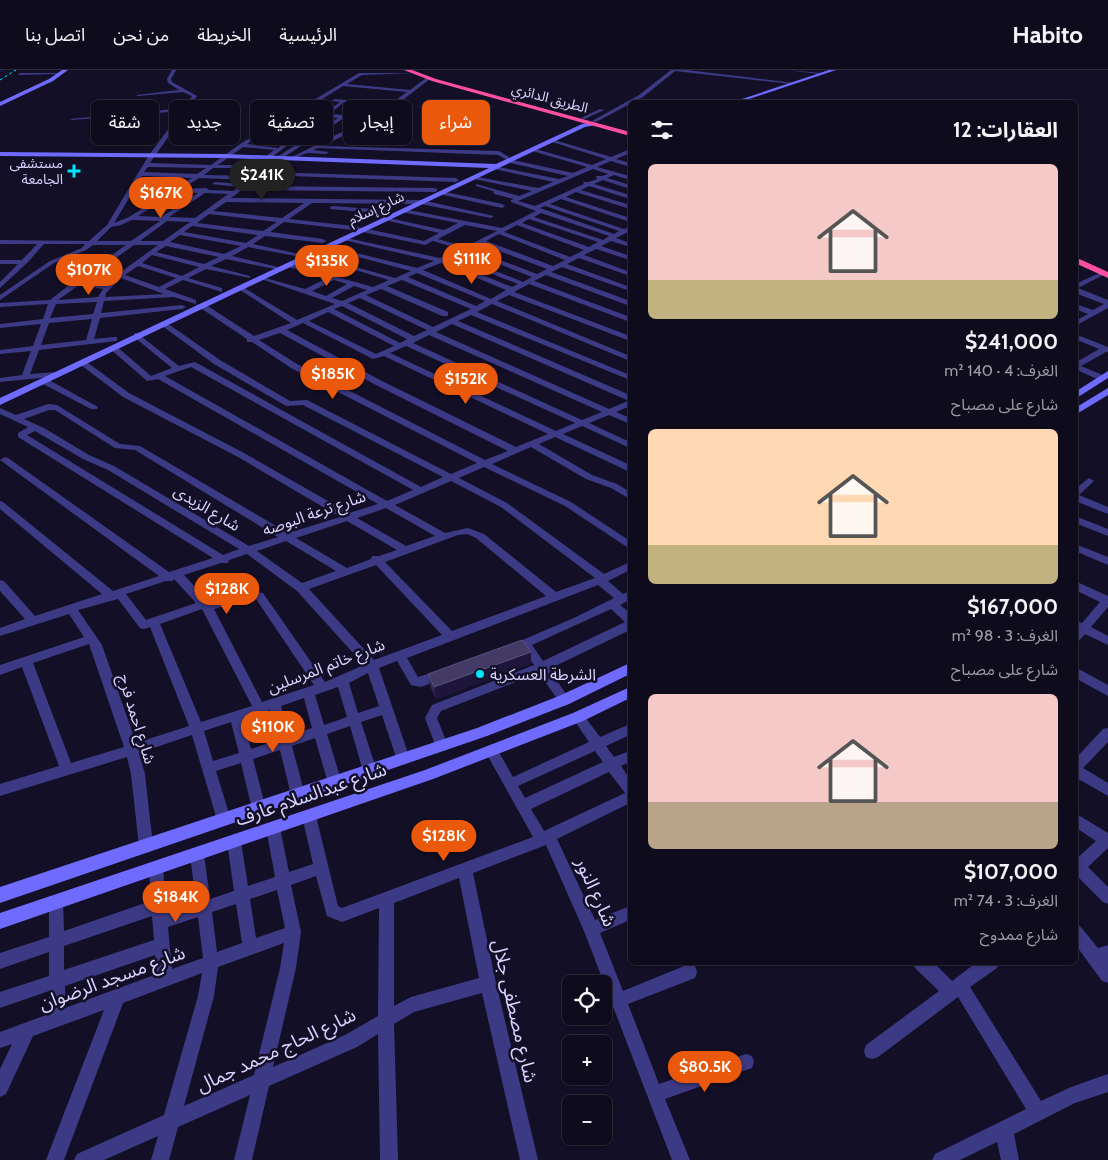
<!DOCTYPE html>
<html lang="ar">
<meta charset="utf-8">
<style>
body{margin:0;font-family:Cabin,"Noto Sans Arabic",sans-serif;background:#1c1929;color:#f1f3f6;direction:rtl;height:100vh;display:flex;flex-direction:column;font-size:19px;white-space:nowrap}
*{box-sizing:border-box;margin:0}
p{font-size:16px;color:#9b9ba3}
.icon{flex:none;width:28px;height:28px;fill:none;stroke:currentColor;stroke-width:2;stroke-linecap:round;stroke-linejoin:round}
.map{position:relative;flex:1;overflow:hidden;direction:ltr}
.details{position:absolute;left:628px;top:30px;width:450px;height:865px;display:flex;flex-direction:column;background:#0e0b1c;border-radius:8px;box-shadow:0 1px 4px #0004,0 0 0 1px #2e2b3b;direction:rtl}
.details>*{flex:none}
.top-card{position:absolute;left:15px;top:30px;width:475px;height:45px;direction:rtl;display:flex;gap:10px}
.fabs{position:absolute;left:562px;top:905px;display:grid;gap:10px}
.fabs a{display:grid;place-items:center;width:50px;height:50px;border-radius:8px;background:#0e0b1c;box-shadow:0 1px 4px #0004,0 0 0 1px #2e2b3b;font-size:25px}
.price{position:absolute;translate:-50% -42px;padding:0 11px;border-radius:18px;background:#ea580c;color:#fff;font-size:16px;line-height:32px;filter:drop-shadow(0 1px 2px #0008)}
.price::after{content:'';position:absolute;left:50%;top:30px;width:15px;height:11px;margin-left:-8px;background:inherit;clip-path:polygon(0 0,100% 0,50% 100%)}
.price.current{background:#222;color:#fff}
ul{padding:0;list-style:none}
li{display:grid;align-content:center;gap:10px;height:265px;padding:0 20px}
li span{display:grid;place-items:center;height:155px;border-radius:8px;color:#555}
li>.icon{margin-inline-start:auto}
span .icon{width:90px;height:90px;fill:#fffc;stroke-width:1}
li b{font-size:21px}
h2{display:flex;justify-content:space-between;align-items:center;height:60px;padding:0 20px;font-size:21px}
.chip{padding:0 18px;border-radius:8px;background:#0e0b1c;box-shadow:0 1px 4px #0004,0 0 0 1px #2e2b3b;font-size:18px;line-height:45px}
.chip.current{background:#ea580c;color:#fff}
header{display:flex;align-items:center;gap:30px;box-sizing:border-box;height:70px;padding:0 25px;background:#0e0b1c;border-bottom:1px solid #2e2b3b}
header strong{font-size:24px}
nav{display:flex;gap:28px;margin-inline-start:auto;font-size:18px}
.map>svg:first-child{display:block}
</style>
<header>
<strong>Habito</strong>
<nav><a>الرئيسية</a><a>الخريطة</a><a>من نحن</a><a>اتصل بنا</a></nav>
</header>
<div class="map">
<svg width="1108" height="1090" viewBox="0 0 1108 1090">
<rect width="100%" height="100%" fill="#130f26"/>
<g fill="none" stroke-linecap="round" stroke-linejoin="round">
<path fill="#0c2248" fill-rule="evenodd" d="M0 0H4L0 2Z"/>
<path fill="#3d3a85" fill-rule="evenodd" d="M172 0H176L171 9 172 12 197 26 150 93 211 95 240 74 359 3H416L362 5 347 14 410 20 426 8 430 9 382 46 323 76 499 81 509 87 508 89 573 103 587 97 529 80 532 78 592 95 606 89 549 71 554 70 611 87 630 79V83L616 89 630 93V97L611 91 597 97 630 106V110L614 105 607 108 630 115V119L603 110 594 114 630 125V129L589 116 581 120 630 135V139L576 122 566 127 630 148V152L561 129 550 134 624 159 630 156V161L616 168 630 173V177L611 171 601 176 630 186V190L596 179 584 185 630 202V206L579 188 567 194 630 217V221L562 197 551 202 630 231V236L546 205 534 211 630 247V252L529 214 514 222 630 266V271L509 225 497 231 630 286V291L492 234 477 242 630 305V310L471 245 458 251 630 325V336L616 342 630 348V354L609 345 589 353 630 372V378L582 356 563 364 630 395V402L555 367 539 374 592 405 617 414 630 422V429L611 418 586 409 531 377 492 394 571 432 630 471V479L565 436 484 397 459 408 507 433 604 504 630 492V500L608 511 623 524 630 521V530L620 535 630 543V560L549 599 568 627 570 630 568 633 564 635 560 633 539 603 441 641 437 648 448 676 447 680 442 681 437 680 425 648 432 635 534 595 523 579 510 584 506 583 504 580 506 577 576 547 614 528 598 515 407 588 418 607 441 600 445 602 447 605 445 608 421 617 411 615 397 591 379 598 410 689 408 693 403 694 398 693 382 645 361 652 377 701 375 705 370 707 365 705 363 701 350 656 327 664 342 713 340 717 335 719 330 717 328 713 315 668 292 676 305 725 303 729 298 731 293 729 291 725 280 680 253 689 266 739 264 743 259 745 254 743 252 739 241 693 216 701 231 750 229 754 224 756 219 754 217 750 192 665 139 683 145 704 153 776 151 781 146 782 141 781 139 776 131 704 127 687 0 726V714L59 696 22 597 0 605V595L84 567 69 544 0 566V558L25 549 0 521V510L4 511 35 546 102 524 0 439V431L3 432 113 521 159 506 0 390 5 387 8 388 169 502 213 488 18 367V363L28 357 0 344V338L16 345 48 334 57 335 120 374 140 376 288 463 340 447 238 387 123 327 77 292 84 290 129 323 244 383 349 443 378 434 158 309 147 311 108 277 115 275 151 306 172 298 134 267V263H137L179 296 195 292 421 417 443 407 303 335 286 336 214 294 161 255 160 253 164 251 220 290 290 331 307 330 451 404 477 393 291 298 252 272H247V269L196 235 203 233 254 266 291 253 237 218V216H241L297 250 335 234 258 208V206L305 219 327 208 285 196V194L287 193 373 217 389 210 304 185 309 184 395 208 411 201 321 177 324 175 417 198 434 191 339 169 342 167 440 188 460 179 433 171 425 175 353 160 284 152 270 162 323 169 326 171 323 173 265 166 253 174 299 184 296 186 248 177 232 186 282 198 279 200 226 189 211 196 250 206V208L206 199 188 208 222 218V222L183 210 165 219 196 230V234L174 227 104 231 101 243 182 235 186 237 182 239 100 248 94 269 114 267H117V271L39 280 30 304 57 302 61 304 60 306 0 312V308L22 305 31 281 0 284V280L33 276 41 254 0 258V254L43 249 48 234 0 237V233L50 230 73 212 62 209V207L96 185H100V187L71 207 79 208 126 175H93L86 180 54 193 0 230V225L50 191 82 178 85 174H44L27 193 0 218V212L18 194H0V190H22L37 174H0V170L89 171 107 155 149 85 182 41 72 50 70 49 184 38 192 26 183 22 138 26 136 25 179 20 168 13 167 9ZM343 16 407 22 372 47 330 44 344 32 352 33 345 41 357 42 359 41 351 39 358 31 334 29 332 31 340 32 324 44 300 43ZM296 45 320 47 289 69 258 68ZM326 47 338 48 277 87 254 106 204 105 213 98H238L236 95H218L243 77 274 80 264 88 269 89ZM344 48 368 49 292 87V89L307 83 326 84 329 82 313 80 317 78 498 85 507 90 506 92 568 106 559 109 493 96 490 98 553 112 538 118 472 106 474 109 532 121 519 126 476 114V116L493 121 494 124 514 129 511 130V132L536 141 502 158 403 139 401 140V142L458 153 444 160 384 147 381 149 439 163 424 171 353 156 289 149 312 133 421 134 491 148 494 146 421 130 231 128 242 120 435 122 438 120 435 118 247 116 263 105 456 112 459 110 456 108 267 102 281 89ZM253 70 254 71 285 72 278 78 247 74ZM148 97 206 98 197 104 144 102ZM593 99 608 104 602 106H596L597 109 589 112H583L584 114 535 136 518 131ZM142 106 192 108 175 118 136 116ZM199 108 249 110 243 114 215 112 212 114 238 117 233 121 209 120 206 118 182 119ZM134 120 169 122 129 147 114 153ZM177 122 198 123 161 147 138 146ZM205 123 228 124 195 148 169 147ZM226 132 304 133 282 148 213 141ZM545 136 619 161 614 164 540 138ZM541 143 609 166 603 170 534 147ZM209 144 277 152 263 161 197 153ZM529 149 598 172 589 177 522 153ZM132 150 160 151 131 171H97L111 157 121 155ZM167 151 190 152 163 171H140ZM465 155 497 161 465 177 438 169ZM517 155 584 180 570 187 504 162ZM192 156 258 165 246 173 184 162ZM499 164 565 190 553 196 486 171ZM180 165 241 176 224 184 170 172ZM481 174 547 199 537 204 471 179ZM134 175H158L118 204 106 215 84 211ZM166 176 219 187 204 194 156 182ZM466 181 532 207 523 212 457 185ZM152 185 199 197 182 206 142 193ZM451 188 518 214 512 217 446 190ZM441 193 506 220 491 229 423 200ZM138 196 176 208 159 217 125 205ZM417 203 485 231 476 236 408 207ZM121 208 164 224 105 227 106 223ZM334 210 347 214 326 226 312 221ZM402 210 471 239 433 257 366 225 381 219 442 246H448V242L387 216ZM79 215 103 219 98 227 58 230ZM354 216 367 220 342 231 332 228ZM360 228 427 260 414 266 348 233ZM97 232 93 244 50 248 56 234ZM342 236 407 269 400 273 334 239ZM328 242 394 276 376 284 309 251ZM92 249 86 270 41 275 49 253ZM303 253 373 289 384 286 548 364 516 377 382 311 287 260ZM452 254 627 330H630L609 339 436 262ZM280 263 376 315 508 381 485 390 297 294 259 270ZM429 265 602 342 582 350 413 273ZM406 276 575 353 556 361 390 283ZM191 297 413 420 387 431 165 306ZM49 340H55L115 378 135 380 278 467 249 476 114 396 89 385 44 358 24 349ZM35 361 83 389 108 400 239 479 223 485 27 365ZM451 411 501 437 595 508 556 522 484 464 468 458 445 463 395 435ZM386 438 435 466 406 476 357 448ZM347 451 397 480 379 486H372L371 489 347 498 296 468ZM467 464 476 468 546 526 452 561 385 492 458 465ZM286 471 336 501 302 513 257 481ZM247 484 297 521 364 595 325 612 263 523 251 521 209 532 184 505 221 493H228L229 490ZM376 495 442 565 374 590 309 519ZM174 509 196 533 146 550 126 524 166 511H173ZM118 529 140 558 144 559 150 557 189 656 136 673 102 575 78 540ZM251 529H256L314 615 262 632 214 539ZM202 539 252 636 201 652 160 554ZM611 539 625 552 543 591 532 575ZM89 574 124 677 71 693 33 593ZM368 603 379 636 358 643 349 613ZM338 617 347 647 324 655 315 625ZM304 628 312 658 289 666 281 636ZM270 640 277 670 251 679 243 649ZM231 652 239 683 213 691 204 661Z
M671 0H687L794 13 792 14 675 1 643 27 596 52 592 51 639 25Z
M786 0 822 3 820 4Z
M20 3H57L59 4 18 5Z
M149 29 151 31 128 33 126 32Z
M600 39 604 40 585 49 581 48Z
M441 121 502 134 505 136 502 138 439 124V122Z
M332 136 387 140 390 142 387 144 330 139V137Z
M1102 202 1107 203 1078 218 1108 230V238L1075 256V251L1088 244 1075 239V234L1093 240 1104 234 1075 223V214Z
M1075 264 1108 277V282H1106L1081 296 1105 306V310H1099L1075 299V293L1099 279 1075 269Z
M41 309H47L98 337 97 339H91L41 313Z
M1089 408 1094 411 1079 425 1108 437V444L1075 431V419Z
M1075 446 1108 459V466L1075 453Z
M1075 474 1108 487V495L1075 481Z
M1075 511 1108 526V537L1091 557 1108 566V575L1085 564 1079 571 1075 572V550L1082 553 1100 532 1075 520Z
M1075 597 1108 615V626L1075 608Z
M578 642 582 643 600 667 630 654V665L606 676 614 687 630 681V692L621 696 630 709V733L557 769 595 850 630 836V850L600 863 623 921 689 894 695 896 697 902 695 908 628 934 659 1014 746 984 752 986 754 992 752 998 746 1000 665 1029 690 1090H672L584 861 546 775 473 803 496 913 538 1090H520L482 923 414 942 394 954 398 1090H380L378 964 357 977 269 1016 252 1090H234L250 1025 178 1057 169 1090H151L158 1066 104 1090H74L77 1084 164 1045 198 926 202 903 123 933 64 1090H46L104 940 33 966 6 1024 0 1027V999L12 974 0 978V962L49 944V921L0 938V922L49 906V882L0 899V883L49 867V832L51 827 56 825 61 827 63 832 64 861 151 831 149 798 151 793 156 791 161 793 163 798 167 843 196 834 190 784 192 779 197 777 202 779 204 784 210 829 234 821 227 772 229 767 234 766 239 767 241 772 248 816 275 807 266 758 268 754 273 752 278 754 280 758 289 802 313 794 302 746 304 742 309 740 314 742 316 746 338 836 342 838 533 767 485 681 486 677 491 676 496 677 513 707 589 672 572 647 574 643ZM595 681 603 692 525 728 518 716ZM609 702 625 723 544 761 531 739ZM316 806 327 846 342 852 379 838 378 946 345 965 273 997 296 898 301 862 291 815ZM459 808 479 908 411 927 394 936V833ZM277 820 285 858 256 868 250 829ZM236 834 242 873 217 882 212 842ZM152 846 154 870 64 900V876ZM198 847 203 888 172 899 168 857ZM284 873 280 898 254 1005 184 1036 214 926 218 897ZM155 885 157 904 65 938V916Z
M1108 658V672L1083 698 1108 713V726L1075 707V689L1103 659Z
M1075 743 1108 763V778L1088 797 1108 817V834L1103 832 1077 806 1075 807V790L1096 771 1075 757Z
M1075 854 1080 856 1098 878 1108 875V913L1102 911 1075 874Z
M913 892H933L952 911 977 892H999L997 898 970 917 1041 1031 1071 1017 1108 1004V1022L1075 1033 1014 1064 1019 1090H1001L997 1072 960 1090H932L935 1084 1026 1039 958 927 878 987 872 989 866 987 864 981 866 975 939 921 915 898Z"/>
<path fill="#6f6bff" fill-rule="evenodd" d="M62 0H68L53 11 0 36V32L49 9Z
M829 0H836L740 32H733Z
M594 52 596 55 585 57 0 335V328L489 98 225 88 0 86V82L225 84 496 94 582 54Z
M1108 301V308L1075 329V322Z
M1108 318V325L1075 345V338Z
M630 593V604L569 634 487 666 0 833V817L477 658 559 626Z
M630 617V628L583 651 433 709 0 859V843L425 700 573 643Z"/>
<path fill="#ff4fa3" fill-rule="evenodd" d="M404 0H412L436 9 630 62V66L432 11Z
M1075 187 1108 202V208L1075 193Z"/>
<path stroke="#00e5ff" stroke-width="1" stroke-dasharray="3 2.5" stroke-linecap="butt" d="M0 10 16 0"/>
</g>
<path fill="#312854" d="M531 582V594L436 629 430 616 428 604Z"/>
<path fill="#1d163a" d="M531 582V594L436 629 434 617Z"/>
<path fill="#433a66" stroke="#5a527e" d="M522 570 531 582 434 617 428 604Z"/>
<g fill="#00e5ff" stroke="#130f26" stroke-width="2">
<path d="M71.5 93.5h5v5h5v5h-5v5h-5v-5h-5v-5h5z"/>
<circle cx="480" cy="604" r="5"/>
</g>
<g text-anchor="middle" dominant-baseline="central" stroke-width="5" stroke-linejoin="round" paint-order="stroke">
<g font-size="14" fill="#d9d4ff" stroke="#130f26">
<text transform="translate(550 28) rotate(15)">الطريق الدائري</text>
<text transform="translate(376 138) rotate(-25)">شارع إسلام</text>
</g>
<g font-size="14" fill="#d9d4ff" stroke="#130f26" text-anchor="end">
<text x="63" y="93">مستشفى<tspan x="63" dy="16">الجامعة</tspan></text>
</g>
<g font-size="16" fill="#d9d4ff" stroke="#130f26">
<text transform="translate(207 438) rotate(31)">شارع الزيدى</text>
<text transform="translate(314 443) rotate(-19)">شارع ترعة البوصه</text>
<text transform="translate(326 596) rotate(-21)">شارع خاتم المرسلين</text>
<text transform="translate(137 649) rotate(73)">شارع احمد فرج</text>
</g>
<g font-size="16" fill="#d9d4ff" stroke="#130f26" text-anchor="start">
<text x="490" y="604">الشرطة العسكرية</text>
</g>
<g font-size="19" fill="#d9d4ff" stroke="#130f26">
<text transform="translate(311 724) rotate(-19)">شارع عبدالسلام عارف</text>
<text transform="translate(596 822) rotate(66)">شارع النور</text>
<text transform="translate(112 908) rotate(-20)">شارع مسجد الرضوان</text>
<text transform="translate(515 941) rotate(77)">شارع مصطفى جلال</text>
<text transform="translate(276 980) rotate(-25)">شارع الحاج محمد جمال</text>
</g>
</g>
</svg>
<div class="fabs">
<a><svg class="icon" aria-label="locate" viewBox="0 0 24 24"><circle cx="12" cy="12" r="6"/><path d="M12 2v4M12 18v4M2 12h4M18 12h4"/></svg></a>
<a>+</a>
<a>−</a>
</div>
<b class="price current" style="left:262px;top:131px">$241K</b>
<b class="price" style="left:161px;top:149px">$167K</b>
<b class="price" style="left:472px;top:215px">$111K</b>
<b class="price" style="left:327px;top:217px">$135K</b>
<b class="price" style="left:89px;top:226px">$107K</b>
<b class="price" style="left:333px;top:330px">$185K</b>
<b class="price" style="left:466px;top:335px">$152K</b>
<b class="price" style="left:227px;top:545px">$128K</b>
<b class="price" style="left:273px;top:683px">$110K</b>
<b class="price" style="left:444px;top:792px">$128K</b>
<b class="price" style="left:176px;top:853px">$184K</b>
<b class="price" style="left:705px;top:1023px">$80.5K</b>
<div class="top-card">
<a class="chip current">شراء</a>
<a class="chip">إيجار</a>
<a class="chip">تصفية</a>
<a class="chip">جديد</a>
<a class="chip">شقة</a>
</div>
<section class="details">
<h2>العقارات: 12<svg class="icon" aria-label="filters" viewBox="0 0 24 24"><path d="M4 7h16M4 17h16"/><circle cx="9" cy="7" r="2"/><circle cx="15" cy="17" r="2"/></svg></h2>
<ul>
<li><span style="background:linear-gradient(#f6c9c9 75%,#c2b280 0)"><svg class="icon" aria-label="home" viewBox="0 0 24 24"><path d="M3 11l9-7 9 7M6 9v11h12V9"/></svg></span><div><b>$241,000</b><p>الغرف: 4 · 140 m²</p><p>شارع على مصباح</p></div></li>
<li><span style="background:linear-gradient(#ffd9b3 75%,#c2b280 0)"><svg class="icon" aria-label="home" viewBox="0 0 24 24"><path d="M3 11l9-7 9 7M6 9v11h12V9"/></svg></span><div><b>$167,000</b><p>الغرف: 3 · 98 m²</p><p>شارع على مصباح</p></div></li>
<li><span style="background:linear-gradient(#f6c9c9 70%,#b9a48a 0)"><svg class="icon" aria-label="home" viewBox="0 0 24 24"><path d="M3 11l9-7 9 7M6 9v11h12V9"/></svg></span><div><b>$107,000</b><p>الغرف: 3 · 74 m²</p><p>شارع ممدوح</p></div></li>
</ul>
</section>
</div>
